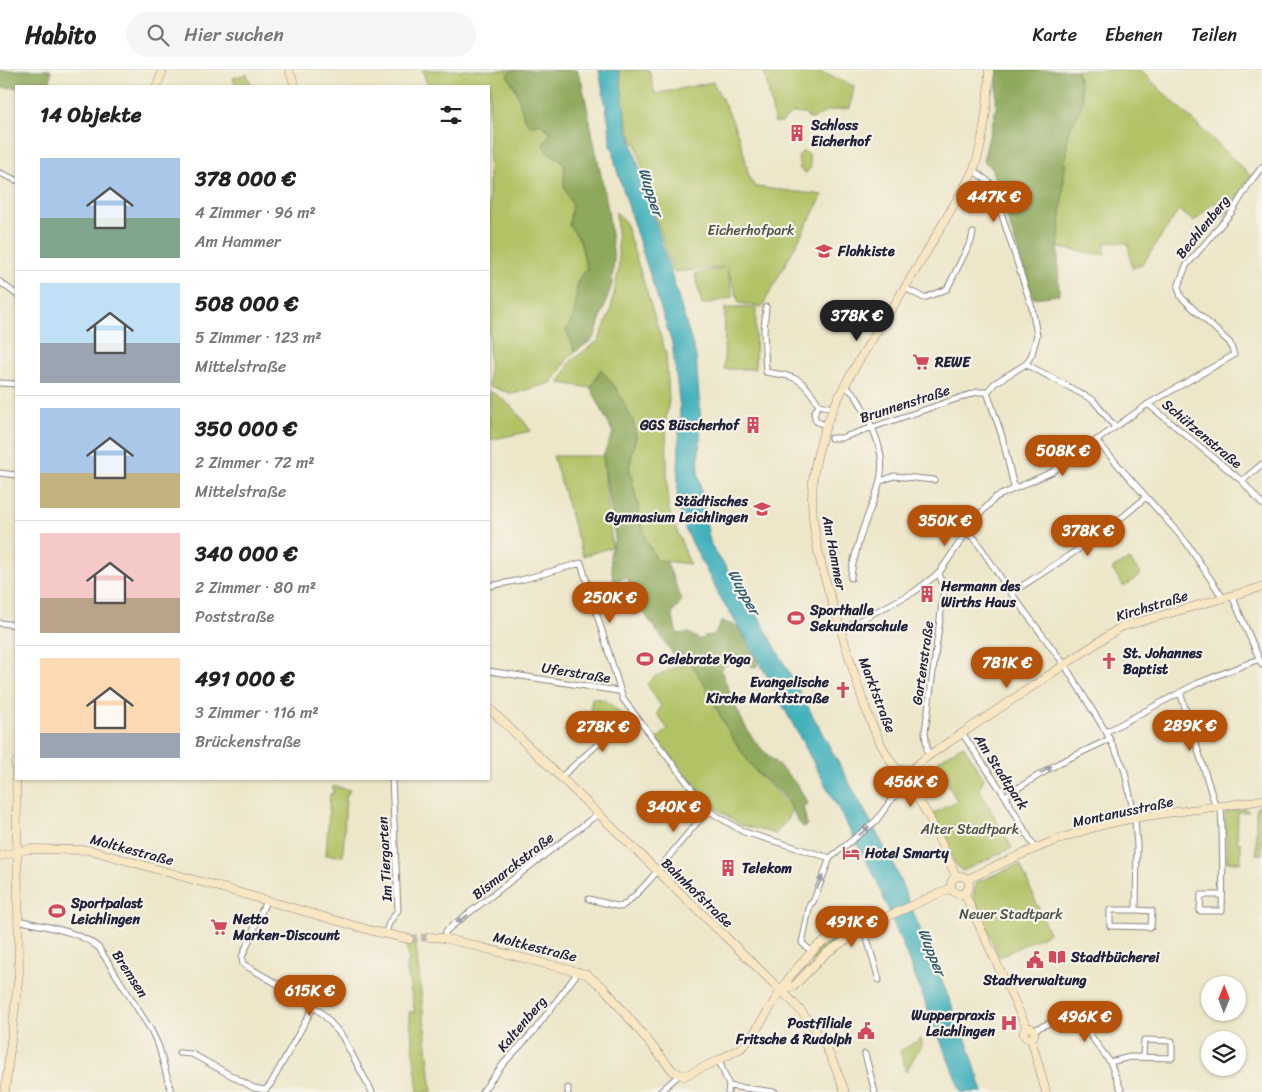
<!DOCTYPE html>
<html lang="de">
<meta charset="utf-8">
<style>
body{margin:0;font-family:Sriracha,sans-serif;background:#f6f6f6;color:#222;height:100vh;display:flex;flex-direction:column;font-size:19px;white-space:nowrap}
*{box-sizing:border-box;margin:0}
p{font-size:16px;color:#767676}
.icon{flex:none;width:28px;height:28px;fill:none;stroke:currentColor;stroke-width:2;stroke-linecap:round;stroke-linejoin:round}
.map{position:relative;flex:1;overflow:hidden}
.panel{position:absolute;left:15px;top:15px;width:475px;height:695px;display:flex;flex-direction:column;background:#fff;border-radius:0px;box-shadow:0 1px 4px #0004}
.panel>*{flex:none}
.needle{width:32px;rotate:1deg}
.fabs{position:absolute;left:1201px;top:906px;display:grid;gap:10px}
.fabs a{display:grid;place-items:center;width:45px;height:45px;border-radius:50%;background:#fff;box-shadow:0 1px 4px #0004;font-size:25px}
.price{position:absolute;translate:-50% -42px;padding:0 11px;border-radius:18px;background:#b45309;color:#fff;font-size:16px;line-height:32px;filter:drop-shadow(0 1px 2px #0008)}
.price::after{content:'';position:absolute;left:50%;top:30px;width:15px;height:11px;margin-left:-8px;background:inherit;clip-path:polygon(0 0,100% 0,50% 100%)}
.price.selected{background:#222;color:#fff}
ul{padding:0;list-style:none}
li{display:flex;align-items:center;gap:15px;height:125px;padding:0 25px}
li+li{border-top:1px solid #e0e0e0}
li span{display:grid;place-items:center;flex:none;width:140px;height:100px;border-radius:0px;color:#555}
li>.icon{margin-inline-start:auto}
span .icon{width:60px;height:60px;fill:#fffc;stroke-width:1}
li b{font-size:21px}
h2{display:flex;justify-content:space-between;align-items:center;height:60px;padding:0 25px;font-size:21px}
header{display:flex;align-items:center;gap:30px;box-sizing:border-box;height:70px;padding:0 25px;background:#fff;border-bottom:1px solid #e0e0e0}
header strong{font-size:24px}
nav{display:flex;gap:28px;margin-inline-start:auto;font-size:18px}
.search{width:350px;height:45px;background:#f6f6f6;display:flex;align-items:center;gap:12px;box-sizing:border-box;padding:0 18px;border-radius:28px;color:#767676;font-size:19px}
.map>svg:first-child{display:block}
</style>
<header>
<strong>Habito</strong>
<div class="search"><svg class="icon" aria-label="search" viewBox="0 0 24 24"><circle cx="10" cy="10" r="6"/><path d="M15 15l6 6"/></svg>Hier suchen</div>
<nav><a>Karte</a><a>Ebenen</a><a>Teilen</a></nav>
</header>
<div class="map">
<svg width="1262" height="1022" viewBox="0 0 1262 1022">
<rect width="100%" height="100%" fill="#f7f3e8"/>
<filter id="ink" filterUnits="userSpaceOnUse"><feTurbulence type="fractalNoise" baseFrequency=".02" numOctaves="2"/><feDisplacementMap in="SourceGraphic" scale="10" xChannelSelector="R" yChannelSelector="G"/><feConvolveMatrix kernelMatrix="1 2 1 2 8 2 1 2 1" color-interpolation-filters="sRGB"/></filter>
<filter id="wash" filterUnits="userSpaceOnUse"><feTurbulence type="fractalNoise" baseFrequency=".0096" numOctaves="4" result="noise"/><feDisplacementMap in="SourceGraphic" scale="20" xChannelSelector="R" yChannelSelector="G"/><feGaussianBlur stdDeviation="1.12" result="paint"/><feColorMatrix in="noise" values="0 0 0 0 0 0 0 0 0 0 0 0 0 0 0 0 0 1.4 0 .05"/><feComposite in="paint" operator="in"/></filter>
<g filter="url(#wash)">
<rect width="100%" height="100%" fill="#ede6c9"/>
<path fill="#b2c366" stroke="#6a7250" d="M422 0H512L508 5 521 31 524 48 540 53 551 63 547 83 559 88 565 97 564 115 572 135 569 155 580 170 587 199C584 203 579 207 578 212 574 229 579 244 566 259L575 282 568 288 553 312 513 324 489 316V16H428Z
M619 0H649L655 24 713 12C727 38 740 64 746 92 748 102 748 110 756 117L823 125 762 237 739 233 727 197 733 227 702 235 695 204 724 197 673 202 647 118 636 73H633L623 37Z
M764 0H816L854 16 850 38 827 41 816 48 810 49 805 44 792 43 782 52 775 53Z
M1077 0H1140L1251 106 1224 146 1214 132 1194 152 1179 140 1142 195 1132 198 1128 173 1105 172V185L1058 178 1068 61 1083 32Z
M247 4 252 16H236L233 8Z
M803 81 809 85 811 97 806 103 800 99 798 86Z
M616 142 625 152 666 284 669 330 666 348 668 438 690 494 657 490 646 471 629 397 636 366 601 299 591 318 560 313 571 291 599 270 610 243 619 198Z
M725 238H756L755 299H724Z
M489 321C508 330 519 344 531 361L489 370Z
M553 386H603L612 477 583 486Z
M1129 489 1141 504 1124 517 1112 499Z
M690 591C715 627 729 669 757 703 769 716 782 723 792 739L786 751 776 764 741 755 708 733 657 669 668 659 657 644 661 636 647 614 654 607Z
M592 628 606 630 622 645 601 664 588 653Z
M963 675 984 709 979 719 1012 778 963 801 955 794 932 744 957 731 936 692Z
M333 716 350 720 346 727 343 786 326 785 330 724H333Z
M1262 735V784H1256V738Z
M1245 738 1249 742H1238L1237 773H1241V792H1227L1225 743Z
M1020 794 1049 863 999 887 973 826 977 812Z
M854 860 823 881 789 915C800 886 828 873 854 860Z
M416 872V877L432 1022H418L409 942H415L406 896 409 891 406 873Z
M921 969 922 973 906 1002 900 981Z"/>
<path fill="#8da95b" stroke="#58664b" d="M0 0H51L50 16 0 18Z
M512 0H577L582 13 608 140 614 190 612 214 594 268 575 282 566 259C579 244 574 229 578 212 579 207 584 202 587 199L580 170 569 155 572 135 564 115 565 97 559 88 547 83 543 75 551 62 540 53 530 56 524 48 516 18 507 5Z
M997 0H1077L1083 32 1068 62 1058 178 1059 225 1033 228 991 97 983 91 996 38Z
M601 299 616 318 633 351 636 366 629 397 646 471 657 490 666 491 682 530 672 544 677 564 689 563 700 570 705 566 714 565 722 551 738 557 758 592 756 597 750 596 743 586 722 597 721 601C729 619 738 645 748 661 764 688 797 704 807 734L803 736 807 755 803 757C794 748 792 735 783 725 777 718 767 712 760 705 753 699 747 689 741 681 721 653 710 620 690 592L685 594 680 583 674 585 637 533 627 507 613 511 610 485 615 468 603 386 613 363 591 318Z"/>
<path fill="#42b1bc" stroke="#326a7c" d="M599 0H619L627 57 696 286 701 355 698 400 705 448 711 475 760 549 892 791 967 972 983 1022H961L876 809 754 582 719 525 685 459 677 433 680 338 672 273 631 146C627 126 613 97 614 81L610 76 609 54Z"/>
</g>
<g filter="url(#ink)">
<g fill="none" stroke-linecap="round" stroke-linejoin="round">
<path stroke="#c4bfad" stroke-width="8" stroke-dasharray="8 4" stroke-linecap="butt" d="M409 869 430 867"/>
<g stroke="#888482" stroke-width="7">
<path id="street" d="M973 100 989 112 995 124 1032 238 1037 265 1032 284 1026 294 995 313 987 322
M0 103 16 110
M0 212 16 224
M905 218 924 228 947 219 971 171 973 163
M766 237 764 261 766 302C797 307 802 307 819 335L833 338
M1026 294 1093 330 1115 357
M0 313 16 314
M844 316C857 323 861 335 868 349 898 407 871 423 857 478 855 488 851 498 851 508
M987 322 1002 366 1014 417
M1148 334 1242 411 1262 434
M819 335 814 343 816 351 826 356
M831 368H841L977 322H987
M1096 370 1186 472 1223 528
M0 403 16 405
M881 411 894 406 934 410
M1242 411 1262 394
M967 462 975 469 1011 523 1064 594 1106 662 1124 698 1135 749 1137 776 1136 840H1110V856L1151 857 1152 841 1136 840
M489 516 521 510 581 493 623 629 709 741 744 762 830 788
M1011 523C1058 493 1104 465 1146 427
M1232 526 1262 595
M0 553 16 555
M841 560 914 522 939 503 977 447 996 427 1052 402 1148 334 1234 285 1230 273 1181 227 1178 217 1186 196 1232 142 1251 111 1262 97
M489 601 618 621
M1180 622 1216 738
M1106 662 1196 614 1259 589
M962 663 1005 726 1035 778
M928 686 925 662 944 519 939 503
M561 707 633 643
M1005 726 1059 693 1110 669
M1221 737C1223 772 1223 807 1222 841H1200L1201 825H1222
M589 829 621 837C656 811 677 770 709 741
M266 831 242 887 243 894 308 932 323 944 342 966 372 1022
M18 850C44 857 79 860 99 878L151 960 159 977 171 1022
M864 858 879 910
M385 865 389 853 398 840 392 709
M444 868 446 861 452 856 598 744
M811 881 802 873 810 834 813 832 830 788 876 751 900 718
M1033 960 1074 943 1110 992 1122 1022
M179 983 192 984 254 1018 265 1020 270 1015 314 936
M865 984 875 1022
M719 990 729 1016 728 1022
M1110 992 1130 987 1172 988V971L1144 970 1143 987
M729 1016 775 1022
M568 1018V1022
M482 1022 504 993 534 961 579 901
M660 1022 679 1005"/>
</g>
<g stroke="#888482" stroke-width="9">
<path id="secondary" d="M289 0 295 16
M157 16 163 0
M489 638 793 932C822 964 830 982 845 1022
M895 709a10 10 0 1 1 20 0a10 10 0 1 1-20 0Z
M911 700 928 686 1121 557 1262 517
M898 701C870 667 854 602 841 560 827 517 812 473 812 427 813 359 850 304 885 249 907 215 928 180 948 145 956 130 966 116 973 101 983 77 989 27 989 0
M911 717 929 747 956 806
M0 786 29 779 90 780 373 861 409 869
M951 815a9 9 0 1 1 18 0a9 9 0 1 1-18 0Z
M968 809C1008 790 1049 771 1092 758 1147 742 1206 740 1262 730
M964 823 1027 958
M882 849 951 818
M430 867 444 868 586 904 604 918 673 1001 684 1006 719 990 741 978 751 968 791 905 818 875 842 862 886 847
M781 920 794 916 825 884 867 856
M1023.5 963a5.5 5.5 0 1 1 11 0a5.5 5.5 0 1 1-11 0Z
M1031 968 1046 1022
M5 1022 19 903 16 693"/>
</g>
<use href="#street" stroke="#fff" stroke-width="5"/>
<use href="#secondary" stroke="#f9e7c3" stroke-width="8"/>
</g>
<defs><path id="oneway-solid" d="M-6-.8H1V-3.2L6.5 0L1 3.2V.8H-6Z" transform="scale(1.25)"/></defs>
<g fill="#9c9ca7">
<use href="#oneway-solid" transform="translate(1046 700) rotate(-32)"/>
<use href="#oneway-solid" transform="translate(864 761) rotate(-40)"/>
<use href="#oneway-solid" transform="translate(820 812) rotate(-67)"/>
<use href="#oneway-solid" transform="translate(462 849) rotate(146)"/>
</g>
</g>
<defs>
<g id="building-bare" transform="scale(1.35)"><path d="M-4-6H4V6H1V3H-1V6H-4ZM-2.5-4.3h1.7v1.8h-1.7ZM.8-4.3h1.7v1.8H.8ZM-2.5-1h1.7V.8h-1.7ZM.8-1h1.7V.8H.8Z" fill="#d1495b" stroke="#f7f3e8" stroke-width="2.5" paint-order="stroke"/></g>
<g id="school-bare" transform="scale(1.35)"><path d="M0-5L7-2L0 1L-7-2ZM-4 1L0 2.5L4 1V4Q0 6-4 4Z" fill="#d1495b" stroke="#f7f3e8" stroke-width="2.5" paint-order="stroke"/></g>
<g id="supermarket-bare" transform="scale(1.35)"><path d="M-6-5.5h2.5l.6 2H6L4.5 2H-2.5L-4.4-4H-6ZM-1.5 3.2a1.3 1.3 0 1 0 .1 0ZM3 3.2a1.3 1.3 0 1 0 .1 0Z" fill="#d1495b" stroke="#f7f3e8" stroke-width="2.5" paint-order="stroke"/></g>
<g id="stadium-bare" transform="scale(1.35)"><path d="M0-5a6.5 5 0 1 0 0 10a6.5 5 0 1 0 0-10ZM-3.5-1.8h7v3.6h-7Z" fill="#d1495b" stroke="#f7f3e8" stroke-width="2.5" paint-order="stroke"/></g>
<g id="church-bare" transform="scale(1.35)"><path d="M-1.2-6h2.4v3.5h3.3v2.4h-3.3V6h-2.4V-.1h-3.3v-2.4h3.3Z" fill="#d1495b" stroke="#f7f3e8" stroke-width="2.5" paint-order="stroke"/></g>
<g id="hotel-bare" transform="scale(1.35)"><path d="M-6-4.5h1.5V1H6V5H4.5V3h-9V5H-6ZM-4 0a1.8 1.8 0 1 1 3.6 0ZM.5 0V-2.5h3Q6-2.5 6 0Z" fill="#d1495b" stroke="#f7f3e8" stroke-width="2.5" paint-order="stroke"/></g>
<g id="library-bare" transform="scale(1.35)"><path d="M-6-4Q-3-5.5-.7-3.5V5Q-3 3-6 4ZM6-4Q3-5.5 .7-3.5V5Q3 3 6 4Z" fill="#d1495b" stroke="#f7f3e8" stroke-width="2.5" paint-order="stroke"/></g>
<g id="civic-bare" transform="scale(1.35)"><path d="M-.6-6.5H3V-4.5H.6V-3L4-1V1h2V6H-6V1h2V-1L-.6-3ZM-1.2 2.5V6h2.4V2.5Z" fill="#d1495b" stroke="#f7f3e8" stroke-width="2.5" paint-order="stroke"/></g>
<g id="hospital-bare" transform="scale(1.35)"><path d="M-5-5h3v3.5h4V-5h3V5h-3V1.5h-4V5h-3Z" fill="#d1495b" stroke="#f7f3e8" stroke-width="2.5" paint-order="stroke"/></g>
</defs>
<g fill-rule="evenodd">
<use href="#building-bare" x="797" y="63"/>
<use href="#school-bare" x="824" y="181"/>
<use href="#supermarket-bare" x="921" y="292"/>
<use href="#building-bare" x="753" y="355"/>
<use href="#school-bare" x="762" y="439"/>
<use href="#building-bare" x="927" y="524"/>
<use href="#stadium-bare" x="796" y="548"/>
<use href="#stadium-bare" x="645" y="589"/>
<use href="#church-bare" x="1109" y="591"/>
<use href="#church-bare" x="843" y="620"/>
<use href="#hotel-bare" x="851" y="783"/>
<use href="#building-bare" x="728" y="798"/>
<use href="#stadium-bare" x="57" y="841"/>
<use href="#supermarket-bare" x="219" y="857"/>
<use href="#library-bare" x="1057" y="887"/>
<use href="#civic-bare" x="1035" y="890"/>
<use href="#hospital-bare" x="1009" y="953"/>
<use href="#civic-bare" x="866" y="961"/>
</g>
<g text-anchor="middle" dominant-baseline="central" stroke-width="4.5" stroke-linejoin="round" paint-order="stroke">
<g font-size="14" font-weight="bold" fill="#22223b" stroke="#f7f3e8" text-anchor="start">
<text x="811" y="55">Schloss<tspan x="811" dy="16">Eicherhof</tspan></text>
<text x="838" y="181">Flohkiste</text>
<text x="935" y="292">REWE</text>
<text x="739" y="355" text-anchor="end">GGS Büscherhof</text>
<text x="748" y="431" text-anchor="end">Städtisches<tspan x="748" dy="16">Gymnasium Leichlingen</tspan></text>
<text x="941" y="516">Hermann des<tspan x="941" dy="16">Wirths Haus</tspan></text>
<text x="810" y="540">Sporthalle<tspan x="810" dy="16">Sekundarschule</tspan></text>
<text x="1123" y="583">St. Johannes<tspan x="1123" dy="16">Baptist</tspan></text>
<text x="659" y="589">Celebrate Yoga</text>
<text x="829" y="612" text-anchor="end">Evangelische<tspan x="829" dy="16">Kirche Marktstraße</tspan></text>
<text x="865" y="783">Hotel Smarty</text>
<text x="742" y="798">Telekom</text>
<text x="71" y="833">Sportpalast<tspan x="71" dy="16">Leichlingen</tspan></text>
<text x="233" y="849">Netto<tspan x="233" dy="16">Marken-Discount</tspan></text>
<text x="1071" y="887">Stadtbücherei</text>
<text x="1035" y="910" text-anchor="middle">Stadtverwaltung</text>
<text x="995" y="945" text-anchor="end">Wupperpraxis<tspan x="995" dy="16">Leichlingen</tspan></text>
<text x="852" y="953" text-anchor="end">Postfiliale<tspan x="852" dy="16">Fritsche &amp; Rudolph</tspan></text>
</g>
<g font-size="14" fill="#22223b" stroke="#f7f3e8">
<text transform="translate(1203 157) rotate(-51)">Bechlenberg</text>
<text transform="translate(905 334) rotate(-18)">Brunnenstraße</text>
<text transform="translate(1202 364) rotate(40)">Schützenstraße</text>
<text transform="translate(834 483) rotate(79)">Am Hammer</text>
<text transform="translate(1152 536) rotate(-17)">Kirchstraße</text>
<text transform="translate(923 593) rotate(-82)">Gartenstraße</text>
<text transform="translate(576 603) rotate(9)">Uferstraße</text>
<text transform="translate(877 625) rotate(69)">Marktstraße</text>
<text transform="translate(1001 702) rotate(57)">Am Stadtpark</text>
<text transform="translate(1123 742) rotate(-12)">Montanusstraße</text>
<text transform="translate(132 780) rotate(15)">Moltkestraße</text>
<text transform="translate(385 789) rotate(-93)">Im Tiergarten</text>
<text transform="translate(513 796) rotate(-38)">Bismarckstraße</text>
<text transform="translate(697 823) rotate(44)">Bahnhofstraße</text>
<text transform="translate(535 877) rotate(14)">Moltkestraße</text>
<text transform="translate(130 904) rotate(57)">Bremsen</text>
<text transform="translate(522 954) rotate(-50)">Kaltenberg</text>
</g>
<g font-size="14" fill="#4d5248" stroke="#f7f3e8">
<text x="751" y="160">Eicherhofpark</text>
<text x="970" y="759">Alter Stadtpark</text>
<text x="1011" y="844">Neuer Stadtpark</text>
</g>
<g font-size="15" font-style="italic" fill="#2f5b6f" stroke="#f7f3e8">
<text transform="translate(651 122) rotate(72)">Wupper</text>
<text transform="translate(744 522) rotate(61)">Wupper</text>
<text transform="translate(932 882) rotate(68)">Wupper</text>
</g>
</g>
</svg>
<div class="fabs">
<a><svg class="needle" viewBox="-14 -14 28 28"><path d="M0-13l5 13h-10z" fill="#e53935"/><path d="M0 13l5-13h-10z" fill="#767676"/></svg></a>
<a><svg class="icon" aria-label="layers" viewBox="0 0 24 24"><path d="M12 4l9 5-9 5-9-5zM3 14l9 5 9-5"/></svg></a>
</div>
<b class="price" style="left:994px;top:153px">447K €</b>
<b class="price selected" style="left:857px;top:272px">378K €</b>
<b class="price" style="left:1063px;top:407px">508K €</b>
<b class="price" style="left:945px;top:477px">350K €</b>
<b class="price" style="left:1088px;top:487px">378K €</b>
<b class="price" style="left:610px;top:554px">250K €</b>
<b class="price" style="left:1007px;top:619px">781K €</b>
<b class="price" style="left:1190px;top:682px">289K €</b>
<b class="price" style="left:603px;top:683px">278K €</b>
<b class="price" style="left:911px;top:738px">456K €</b>
<b class="price" style="left:674px;top:763px">340K €</b>
<b class="price" style="left:852px;top:878px">491K €</b>
<b class="price" style="left:310px;top:947px">615K €</b>
<b class="price" style="left:1085px;top:973px">496K €</b>
<section class="panel">
<h2>14 Objekte<svg class="icon" aria-label="filters" viewBox="0 0 24 24"><path d="M4 7h16M4 17h16"/><circle cx="9" cy="7" r="2"/><circle cx="15" cy="17" r="2"/></svg></h2>
<ul>
<li><span style="background:linear-gradient(#a9c7e8 60%,#7fa58c 0)"><svg class="icon" aria-label="home" viewBox="0 0 24 24"><path d="M3 11l9-7 9 7M6 9v11h12V9"/></svg></span><div><b>378 000 €</b><p>4 Zimmer · 96 m²</p><p>Am Hammer</p></div></li>
<li><span style="background:linear-gradient(#bfe0f5 60%,#9aa5b1 0)"><svg class="icon" aria-label="home" viewBox="0 0 24 24"><path d="M3 11l9-7 9 7M6 9v11h12V9"/></svg></span><div><b>508 000 €</b><p>5 Zimmer · 123 m²</p><p>Mittelstraße</p></div></li>
<li><span style="background:linear-gradient(#a9c7e8 65%,#c2b280 0)"><svg class="icon" aria-label="home" viewBox="0 0 24 24"><path d="M3 11l9-7 9 7M6 9v11h12V9"/></svg></span><div><b>350 000 €</b><p>2 Zimmer · 72 m²</p><p>Mittelstraße</p></div></li>
<li><span style="background:linear-gradient(#f6c9c9 65%,#b9a48a 0)"><svg class="icon" aria-label="home" viewBox="0 0 24 24"><path d="M3 11l9-7 9 7M6 9v11h12V9"/></svg></span><div><b>340 000 €</b><p>2 Zimmer · 80 m²</p><p>Poststraße</p></div></li>
<li><span style="background:linear-gradient(#ffd9b3 75%,#9aa5b1 0)"><svg class="icon" aria-label="home" viewBox="0 0 24 24"><path d="M3 11l9-7 9 7M6 9v11h12V9"/></svg></span><div><b>491 000 €</b><p>3 Zimmer · 116 m²</p><p>Brückenstraße</p></div></li>
</ul>
</section>
</div>
